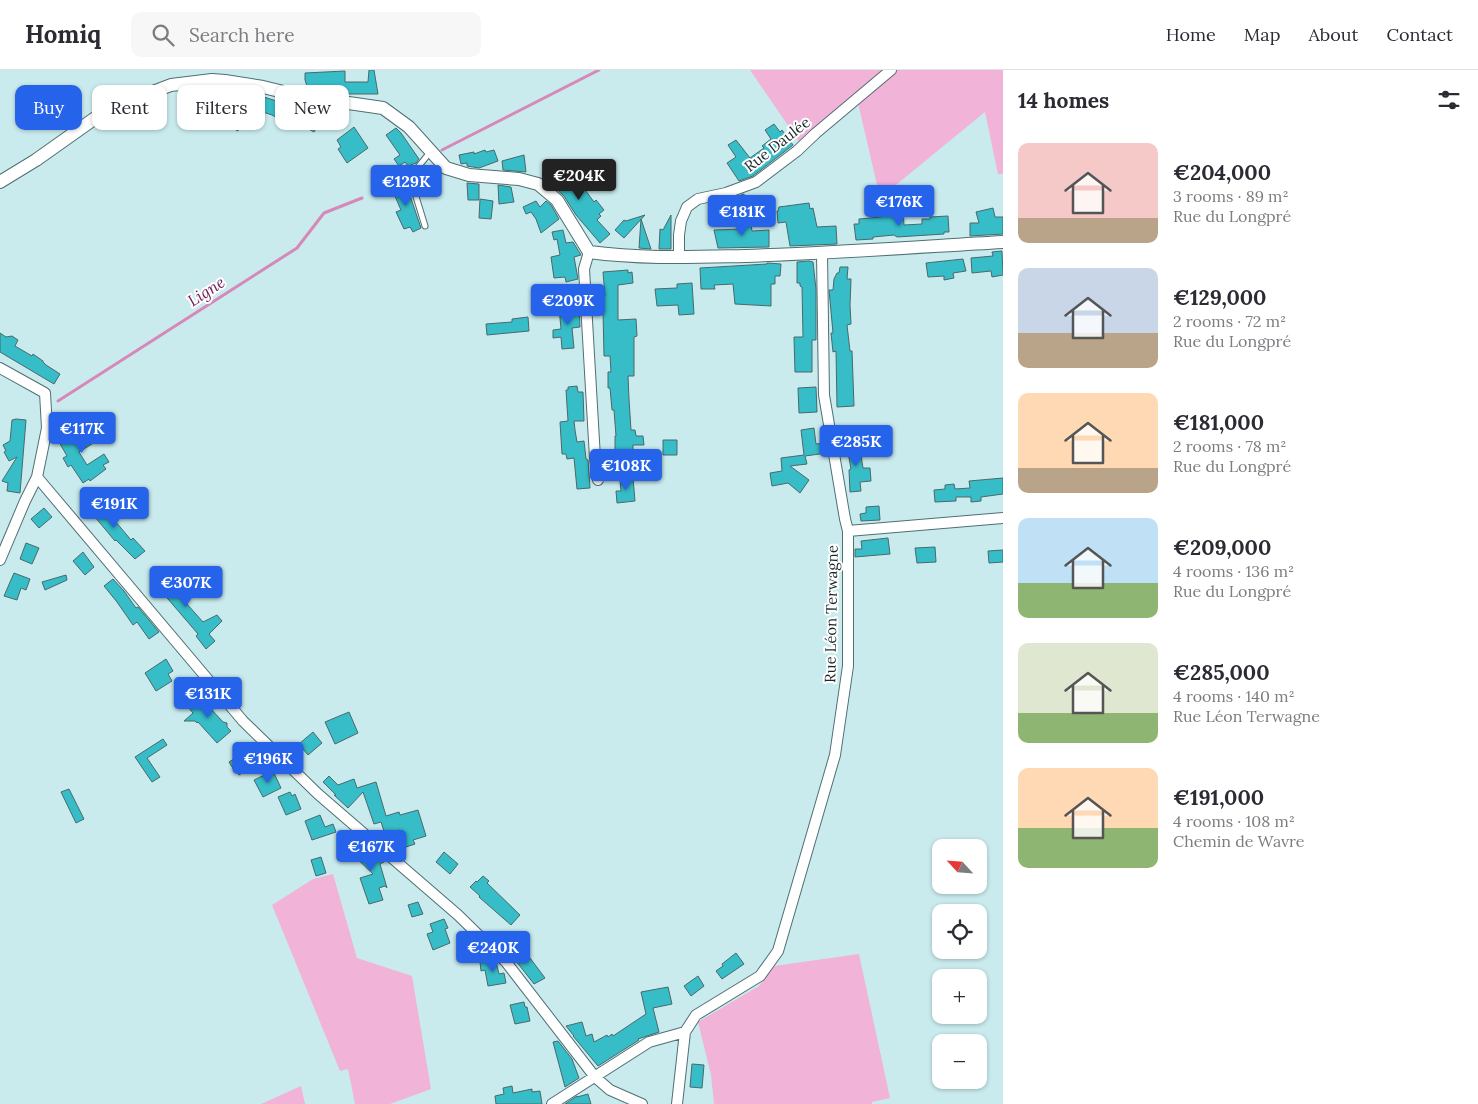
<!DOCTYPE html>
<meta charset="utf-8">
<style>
body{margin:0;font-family:Lora,serif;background:#f7f7f7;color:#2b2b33;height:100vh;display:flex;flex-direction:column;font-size:19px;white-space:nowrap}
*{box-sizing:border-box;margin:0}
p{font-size:16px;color:#7c7c81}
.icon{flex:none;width:28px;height:28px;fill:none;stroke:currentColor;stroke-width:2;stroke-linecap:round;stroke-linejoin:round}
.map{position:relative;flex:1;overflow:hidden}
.drawer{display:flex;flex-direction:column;background:#fff;width:475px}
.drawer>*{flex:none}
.banner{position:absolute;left:15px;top:15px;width:475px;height:45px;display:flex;gap:10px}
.needle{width:32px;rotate:296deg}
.fabs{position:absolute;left:932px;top:769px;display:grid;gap:10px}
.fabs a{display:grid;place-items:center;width:55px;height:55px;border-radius:10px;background:#fff;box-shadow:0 1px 4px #0004;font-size:25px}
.price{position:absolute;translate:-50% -42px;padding:0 11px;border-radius:5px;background:#2563eb;color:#fff;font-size:16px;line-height:32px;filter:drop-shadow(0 1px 2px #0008)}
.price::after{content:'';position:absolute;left:50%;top:30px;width:15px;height:11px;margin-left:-8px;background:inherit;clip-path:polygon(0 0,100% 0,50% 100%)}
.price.active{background:#222;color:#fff}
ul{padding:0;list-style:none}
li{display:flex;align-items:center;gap:15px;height:125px;padding:0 15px}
li span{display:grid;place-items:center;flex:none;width:140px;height:100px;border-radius:10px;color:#555}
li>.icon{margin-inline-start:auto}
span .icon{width:60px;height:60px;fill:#fffc;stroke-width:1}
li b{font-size:21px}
h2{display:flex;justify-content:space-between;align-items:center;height:60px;padding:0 15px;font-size:21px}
.pill{padding:0 18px;border-radius:10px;background:#fff;box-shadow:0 1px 4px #0004;font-size:18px;line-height:45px}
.pill.active{background:#2563eb;color:#fff}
header{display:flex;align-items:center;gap:30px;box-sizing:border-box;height:70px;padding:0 25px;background:#fff;border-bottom:1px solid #e1e1e2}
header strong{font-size:24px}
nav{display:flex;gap:28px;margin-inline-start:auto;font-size:18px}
.search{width:350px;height:45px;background:#f7f7f7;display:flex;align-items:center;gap:12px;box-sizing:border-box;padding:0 18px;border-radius:10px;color:#7c7c81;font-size:19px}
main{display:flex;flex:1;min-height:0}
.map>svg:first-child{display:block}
</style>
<header>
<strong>Homiq</strong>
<div class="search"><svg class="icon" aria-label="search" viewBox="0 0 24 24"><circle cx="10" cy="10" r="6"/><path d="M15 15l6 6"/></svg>Search here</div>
<nav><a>Home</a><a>Map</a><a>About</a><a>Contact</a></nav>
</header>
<main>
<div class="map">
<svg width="1003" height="1034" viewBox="0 0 1003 1034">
<rect width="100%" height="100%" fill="#c9ebee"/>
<path fill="#f2b3d9" d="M750 0H1003V104H998L985 42 880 128 856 24 800 73Z
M333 804 357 888 412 906 431 1019 390 1034H355L348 999 340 1001 272 835 313 809Z
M859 884 890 1028 872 1032V1034H714L711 1005 698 952 759 916 774 896Z
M301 1016 305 1034H261Z"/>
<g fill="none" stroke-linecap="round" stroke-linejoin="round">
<path stroke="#d688b9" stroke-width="3" d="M442 80 599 0
M58 331 297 178 324 143 362 128"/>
</g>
<path fill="#36bdc7" stroke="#4a696b" d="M369 0H374L378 24H341L308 19 305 10V3L345 1V12H368Z
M264 27 289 35 320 52 314 62 284 45 281 50 272 45 257 40Z
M237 32 250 53 237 61 228 47 230 46 226 38Z
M774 54 780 62 782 60 793 75 753 106 739 111 727 93 736 87 728 75 736 70 750 88 764 78 762 76 771 69 765 60Z
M354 57 368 78 347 93 338 79 341 77 337 70Z
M396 58 401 63 419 89 416 93 408 96 405 92 399 96 394 89 400 85 386 65Z
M485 80 486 82 494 80 498 91 479 98 467 96V93L461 94 459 85 474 82V84Z
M524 85 526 102 503 100 502 91Z
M551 96 557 104 569 97 578 115 580 113 594 132 596 130 604 140 599 144 601 146 597 150 610 164 600 173 576 145 564 126 549 112 542 104Z
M405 111 421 158 413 162 410 157 404 159 396 142 401 140 391 117Z
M467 113 479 114V130H468Z
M498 115 511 117 514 132 499 134Z
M744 124 747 138 729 141 726 130Z
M480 129 493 131 491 149 479 148Z
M536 131 540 137 546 131 551 135 559 149 541 163 536 149 531 142 526 144 523 137Z
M809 133 810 139 813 138 817 157 836 156 837 174 790 176 786 152 778 153 777 141H778L779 137Z
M993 138 995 147H1003V164L970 166V153H979L976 142Z
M903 140 904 155 922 154V149H930V147L948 146 949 162H944V164L897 167 894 165 873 167V169L856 170 854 154H859V149L881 147V143Z
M645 145 624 168 615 160 624 150 626 151Z
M671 145V179H659L660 159 663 160Z
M750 147 752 161 769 160V177L718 178 714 160 743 159 742 149Z
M641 149 651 179 639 178Z
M563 160 566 173 573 172 581 185 574 187 578 209 566 212 565 207 554 208 551 187 560 185 557 169 554 170 552 162Z
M1002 181 1003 205 992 207 991 201 972 203 971 188 993 186 992 182Z
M963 189 966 201 953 203 954 208 944 210V206L928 207 926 193Z
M809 191 813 192 816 219V270H812V302H795L794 267H803L802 217 800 216V213H797V192Z
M767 193 781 194 780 206H775V214H771V236L735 234 733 214 714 215 715 219H701L700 198 767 194Z
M840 197H848L847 209H851L850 235 851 254 847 255 850 281H852L854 336 837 337 836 281 833 282 831 263H833L829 220H833L834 209 837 203H839Z
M628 200V203L632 202 633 213 618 215V250L636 249 637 266 634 267V306H628L629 329 631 360H635L636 366H643L644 375H633V394H624V391H615V366H616L614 340H612L610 318H608V302H611L610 286H604L603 242H602L601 227 605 226 603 202Z
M692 213 694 244 679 245 678 235 657 236 655 219 677 218V214Z
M579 236 580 257 572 258 574 278 562 279 561 267 553 268V260L561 259 559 237Z
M528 247 529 261 487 265 486 254 512 252V249Z
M0 263 6 267 12 266 18 270 15 276 32 286 33 284 43 291V292L46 295 60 304 54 314 0 282Z
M577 316 578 322H583L584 351H574L575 360 577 372 584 371 586 389 588 390 590 418 577 419 574 388 567 389 566 384H562L560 352 568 351 566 320H568V317Z
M816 317 817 342 799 343 798 318Z
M16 349 26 350 20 423 7 421 8 413 2 411 17 387 9 391 4 382 6 381 3 375 10 371 12 350Z
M89 353 95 363 93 365 95 372 79 382 87 395 104 384 109 392 103 395 106 399 90 411 89 409 83 413 71 395 68 397 63 388 67 386 59 372Z
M814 358 816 374 825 373 827 383 805 386 807 394 790 396 809 410 800 423 788 413 772 416 770 403 782 401 781 388 804 385 801 360Z
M663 370H677V385H663Z
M854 373H859L863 398H870L871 411 860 412 861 421 850 422 849 400 851 399 848 382 841 384 840 375Z
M633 408 635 431 617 433 616 421H621L620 409Z
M1003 408V424L981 427V431L971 432V427H956V431L935 432 934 420 945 419V415L954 414 955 419 970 418 969 411Z
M95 427 131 470 133 468 145 481 135 489 116 470 115 471 85 435Z
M879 436 880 450 861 451 860 444 866 443V437Z
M44 438 52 447 39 458 31 449Z
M888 468 890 484 855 487V479H862L861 471Z
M26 473 39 478 32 494 20 489Z
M935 477 936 492 917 493 915 478Z
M1003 480V492L989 493 988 481Z
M83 482 94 497 85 505 73 491Z
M163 496 175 509 169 514 203 552 217 545 222 551 209 564 215 571 206 579 196 566 198 564 150 508Z
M14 503 30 509 26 520 21 518 17 530 4 526Z
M66 505 67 510 45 520 42 512Z
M113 509 124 521 136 538 138 537 159 562 149 569 137 552 133 555 117 532 104 516Z
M166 589 173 601 168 604 172 611 156 621 145 603Z
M198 625 223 652 227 653V657L231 661 217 673 198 652 197 653 195 651H184L193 643 187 636Z
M349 642 358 663 335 674 325 652Z
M313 662 322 673 308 685 299 674Z
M163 669 167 675 147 688 160 707 152 712 135 687Z
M248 680 255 692 250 695 251 697 239 705 237 702 236 703 229 692Z
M273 701 281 718 263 727 254 710Z
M329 706 338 715 354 709 357 718 376 712 386 746 399 742 400 745 418 740 426 766 413 770 415 774 406 777 400 760 385 764 381 752 374 754 363 722 348 738 334 725H336L323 712Z
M69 719 84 749 76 753 61 722Z
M290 722 292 726 295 724 301 739 286 745 278 727Z
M320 745 325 757 333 754 336 762 312 770 305 751Z
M358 771 365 778 367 775 384 792 380 794 387 818 385 816 379 818 383 830 369 834 360 808 373 804 351 783 355 780 352 777Z
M444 782 458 794 450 804 436 792Z
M321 787 326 803 316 806 311 790Z
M483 806 489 811 487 813 520 845 511 855 479 827 480 826 470 817 476 811 477 812Z
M418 832 423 844 412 847 408 835Z
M444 849 448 858 445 859 450 873 433 880 427 864 433 862 430 854Z
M511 864 530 888 545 908 534 914 509 882 501 872Z
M736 883 744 894 722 909 716 901 723 896 722 894Z
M493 889 496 892 499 904 504 903 506 913 488 916 485 900 481 901 480 892Z
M698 906 704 916 691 926 684 916Z
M668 917 672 934 653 938 659 962 638 969 639 970 598 996 573 966H574L566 956 582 952 586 966 592 964 594 972 607 965 608 967 612 964 613 966 646 944 641 922Z
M524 932 525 937H527L530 951 515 954 510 935Z
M558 971 572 989 579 1008 565 1017 553 972Z
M692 994 704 995 702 1018 690 1017Z
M512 1016 513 1023 532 1019V1022L540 1021 542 1034H496L495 1026 504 1024 503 1018Z
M588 1024 591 1034H565L577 1026V1027Z"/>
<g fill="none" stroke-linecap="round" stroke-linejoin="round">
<g stroke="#506f71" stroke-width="7">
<path id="service" d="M425 156 410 107 431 81"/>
</g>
<g stroke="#506f71" stroke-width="12">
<path id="minor" d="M589 182 584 199 595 388 598 410
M679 187V165L681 151 687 137 698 129 726 123 756 112 797 81 816 63 891 0
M0 298 45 323 47 358 37 407 243 651 318 724 458 845 506 892 595 1007 610 1020 642 1034
M848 461 1003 448
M0 490 25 431 37 407
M552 1034 649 972 685 962
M677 1034 685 962 696 945 760 906 778 881 835 685 848 596V461L845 449 824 325 822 184"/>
</g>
<g stroke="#506f71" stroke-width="14">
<path id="tertiary" d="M0 112 36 90 108 39 171 15 212 10 225 11 263 17 300 26 383 38 409 57 446 98 469 105 519 109 538 114 557 130 589 182C641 189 693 187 745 186 831 183 917 177 1003 172"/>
</g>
<use href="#service" stroke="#fff" stroke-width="5"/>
<use href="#minor" stroke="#fff" stroke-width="10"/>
<use href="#tertiary" stroke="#fff" stroke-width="12"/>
</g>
<g text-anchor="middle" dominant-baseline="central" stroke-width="4" stroke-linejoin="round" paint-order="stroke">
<g font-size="15" fill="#1a2728" stroke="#fff">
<text transform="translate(777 74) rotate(-38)">Rue Daulée</text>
<text transform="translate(831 544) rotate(-89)">Rue Léon Terwagne</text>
</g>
<g font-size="16" font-style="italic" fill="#731859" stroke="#fff">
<text transform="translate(206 221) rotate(-33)">Ligne</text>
</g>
</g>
</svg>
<div class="fabs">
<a><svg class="needle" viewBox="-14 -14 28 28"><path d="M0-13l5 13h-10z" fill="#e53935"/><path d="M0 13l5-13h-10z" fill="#7c7c81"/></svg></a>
<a><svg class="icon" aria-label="locate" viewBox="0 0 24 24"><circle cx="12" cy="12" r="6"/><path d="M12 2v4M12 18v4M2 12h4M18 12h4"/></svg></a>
<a>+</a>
<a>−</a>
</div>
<b class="price active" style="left:579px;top:131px">€204K</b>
<b class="price" style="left:406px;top:137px">€129K</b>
<b class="price" style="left:899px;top:157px">€176K</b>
<b class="price" style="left:742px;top:167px">€181K</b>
<b class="price" style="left:568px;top:256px">€209K</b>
<b class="price" style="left:82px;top:384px">€117K</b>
<b class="price" style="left:856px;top:397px">€285K</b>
<b class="price" style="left:626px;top:421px">€108K</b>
<b class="price" style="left:114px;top:459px">€191K</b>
<b class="price" style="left:186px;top:538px">€307K</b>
<b class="price" style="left:208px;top:649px">€131K</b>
<b class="price" style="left:268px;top:714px">€196K</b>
<b class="price" style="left:371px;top:802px">€167K</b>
<b class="price" style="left:493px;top:903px">€240K</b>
<div class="banner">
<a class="pill active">Buy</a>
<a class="pill">Rent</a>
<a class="pill">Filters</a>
<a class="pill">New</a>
</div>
</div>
<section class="drawer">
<h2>14 homes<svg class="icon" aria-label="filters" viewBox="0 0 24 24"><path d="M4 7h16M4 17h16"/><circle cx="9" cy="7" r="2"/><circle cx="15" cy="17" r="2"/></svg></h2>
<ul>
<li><span style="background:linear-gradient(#f6c9c9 75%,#b9a48a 0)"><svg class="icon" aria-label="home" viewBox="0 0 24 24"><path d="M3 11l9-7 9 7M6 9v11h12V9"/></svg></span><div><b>€204,000</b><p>3 rooms · 89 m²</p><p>Rue du Longpré</p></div></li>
<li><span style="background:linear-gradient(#c9d6e8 65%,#b9a48a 0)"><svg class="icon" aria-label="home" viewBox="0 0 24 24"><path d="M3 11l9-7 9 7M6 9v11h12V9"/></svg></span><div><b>€129,000</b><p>2 rooms · 72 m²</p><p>Rue du Longpré</p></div></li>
<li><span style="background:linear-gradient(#ffd9b3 75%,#b9a48a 0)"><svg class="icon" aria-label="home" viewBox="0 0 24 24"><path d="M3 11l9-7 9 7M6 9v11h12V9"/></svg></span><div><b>€181,000</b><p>2 rooms · 78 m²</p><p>Rue du Longpré</p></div></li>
<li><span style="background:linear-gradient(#bfe0f5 65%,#8fb573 0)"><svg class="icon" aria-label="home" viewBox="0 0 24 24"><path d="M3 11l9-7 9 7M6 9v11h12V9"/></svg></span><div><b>€209,000</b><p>4 rooms · 136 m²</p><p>Rue du Longpré</p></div></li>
<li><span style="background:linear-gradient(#dfe7d0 70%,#8fb573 0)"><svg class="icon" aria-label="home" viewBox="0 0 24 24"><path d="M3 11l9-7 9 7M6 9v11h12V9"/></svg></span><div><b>€285,000</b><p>4 rooms · 140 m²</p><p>Rue Léon Terwagne</p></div></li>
<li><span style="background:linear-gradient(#ffd9b3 60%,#8fb573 0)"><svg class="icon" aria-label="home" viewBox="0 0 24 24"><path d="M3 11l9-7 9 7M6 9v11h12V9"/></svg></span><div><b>€191,000</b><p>4 rooms · 108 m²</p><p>Chemin de Wavre</p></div></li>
</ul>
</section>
</main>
